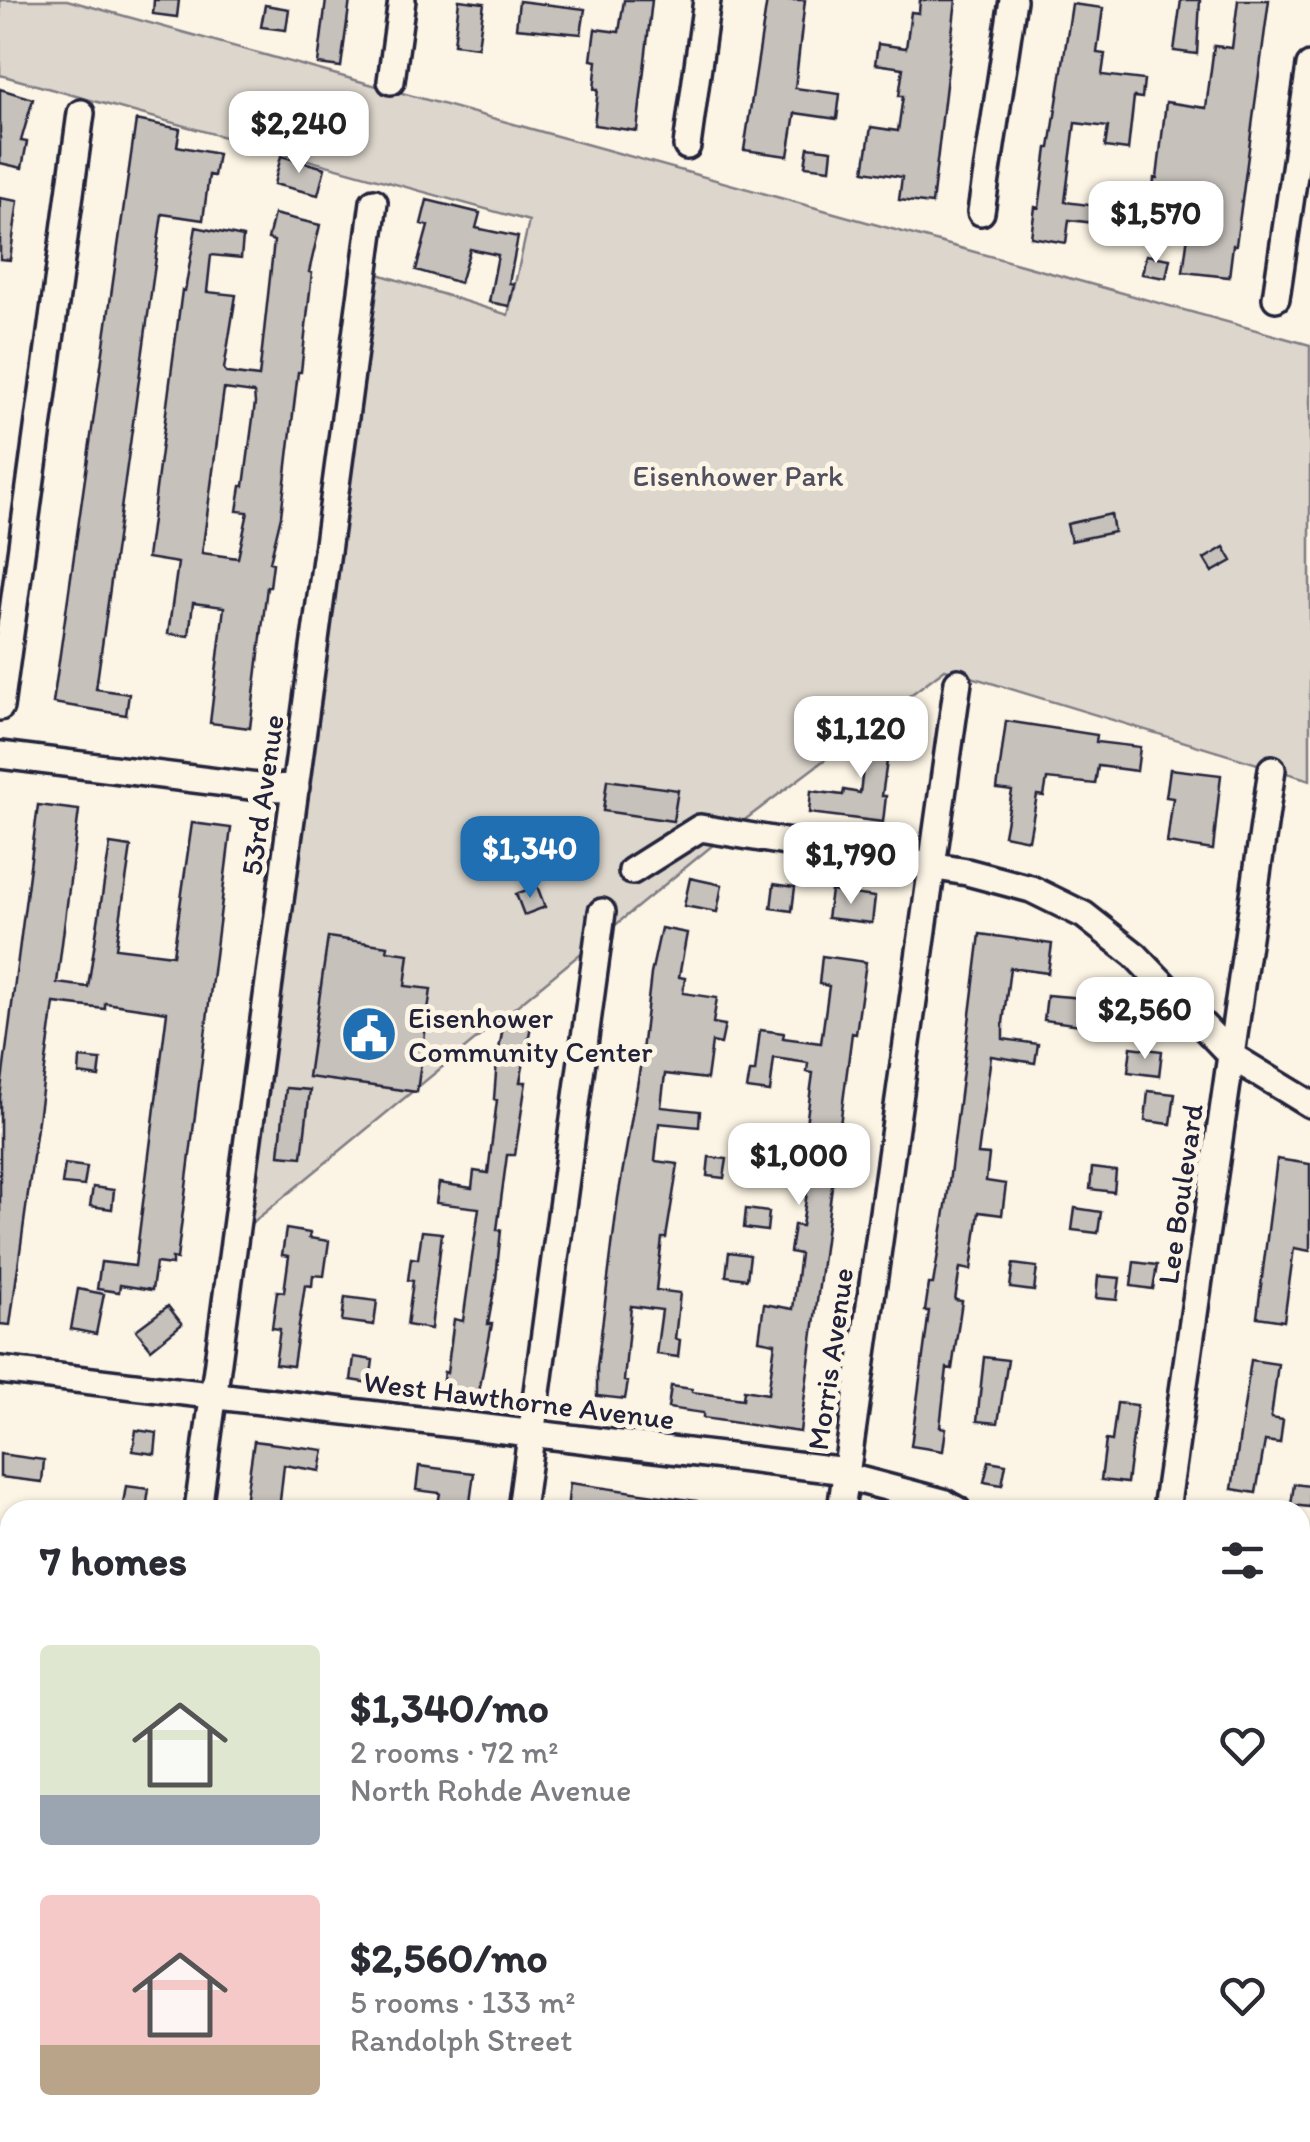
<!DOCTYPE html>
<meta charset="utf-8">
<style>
body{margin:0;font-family:Itim,sans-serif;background:#f2f2f3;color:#2b2b33;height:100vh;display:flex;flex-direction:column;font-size:38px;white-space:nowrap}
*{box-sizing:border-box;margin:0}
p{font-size:32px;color:#7c7c81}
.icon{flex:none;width:55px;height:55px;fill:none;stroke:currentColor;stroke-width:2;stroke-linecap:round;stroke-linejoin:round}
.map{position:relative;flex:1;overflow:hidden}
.details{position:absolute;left:0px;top:1500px;width:1310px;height:642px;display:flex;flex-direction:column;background:#fff;border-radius:30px 30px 0 0;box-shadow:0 2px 8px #0004}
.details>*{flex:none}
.price{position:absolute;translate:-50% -85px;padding:0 22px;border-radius:20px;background:#fff;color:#222;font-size:32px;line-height:65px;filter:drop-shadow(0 2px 5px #0008)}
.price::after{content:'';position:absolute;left:50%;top:60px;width:30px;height:22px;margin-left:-15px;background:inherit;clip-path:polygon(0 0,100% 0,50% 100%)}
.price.selected{background:#1f6fb2;color:#fff}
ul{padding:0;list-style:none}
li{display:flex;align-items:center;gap:30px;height:250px;padding:0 40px}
li span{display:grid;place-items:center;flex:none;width:280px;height:200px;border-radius:10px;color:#555}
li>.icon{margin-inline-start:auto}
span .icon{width:120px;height:120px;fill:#fffc;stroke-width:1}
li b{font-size:42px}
h2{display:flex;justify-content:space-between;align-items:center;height:120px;padding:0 40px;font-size:42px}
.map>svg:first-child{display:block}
</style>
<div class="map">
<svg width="1310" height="2142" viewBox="0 0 1310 2142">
<rect width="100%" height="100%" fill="#fcf5e5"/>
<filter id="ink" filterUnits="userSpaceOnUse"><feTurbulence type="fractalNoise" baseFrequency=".01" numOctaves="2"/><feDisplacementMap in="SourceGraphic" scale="20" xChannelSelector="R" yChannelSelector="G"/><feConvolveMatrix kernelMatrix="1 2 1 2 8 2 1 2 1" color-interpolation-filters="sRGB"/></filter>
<g filter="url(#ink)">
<path fill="#dcd6cc" stroke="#7f7c84" stroke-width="2.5" d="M0 0H67L1310 345V780L945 669 730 831 246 1228 372 272 508 315 529 221 0 75Z"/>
<path fill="#c6c1bb" stroke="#22223b" stroke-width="2.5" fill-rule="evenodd" d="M154 0H179L177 17 153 14Z
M326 0H350L341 67 318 64Z
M459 0 484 3 478 47 454 44Z
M624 0H652L637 131 594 125 598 89H594L597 61 591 60 595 29 619 32Z
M767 0H805L795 88 840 94 837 119 795 113 788 156 744 150Z
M920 0H956L932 204 899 200 902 177 864 171 871 127 898 131 903 96H899L903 68 875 64 878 44 906 48 911 12 919 13Z
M1181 0H1200L1197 54 1174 51Z
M1238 0H1269L1236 245H1233L1229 277 1183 272 1189 228 1151 223 1154 178H1157L1166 102 1206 108 1214 46 1232 48Z
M519 1 585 9 581 34 516 28Z
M1072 4 1103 8 1097 53 1105 54 1102 75 1144 80 1142 98 1134 97 1128 150 1105 147 1108 127 1075 123 1065 202 1113 208 1111 225 1069 220 1066 243 1031 237 1035 207 1039 208 1047 148H1050Z
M265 5 289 9 286 30 261 27Z
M0 89 33 99 21 141 27 142 22 168 0 163Z
M136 120 180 129 177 146 218 154 214 176 209 175 203 220 162 214 96 689 129 694 126 715 53 703Z
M808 147 832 150 830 169 805 166Z
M281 156 325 168 318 195 274 184Z
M0 198 18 201 10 260 0 259Z
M427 200 480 213 476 228 518 237 509 283 514 284 509 306 489 302 498 255 470 249 460 283 416 270 428 226 421 224Z
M274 214 320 225 309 272 312 273 301 372H298L281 516 270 562 273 563 270 587H267L250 728 210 723 224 607 193 603 189 636 168 634 178 563 147 558 182 290 185 291 196 227 243 237 241 258 211 255 207 292 236 295 224 369 227 373 259 377 274 241 268 239ZM224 389 254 393 255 403 244 486H241L237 511 248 512 238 558 202 553Z
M1146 255 1170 259 1166 278 1142 274Z
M1111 514 1114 532 1071 541 1067 524Z
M1224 547 1232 561 1212 572 1204 559Z
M1006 721 1097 735 1096 742 1140 747 1137 771 1098 766 1095 784 1047 779 1044 796 1037 795 1029 840 1004 835 1012 791 997 789Z
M870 722 892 726 882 796H886L883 822 809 813 811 791 843 795 844 790 860 793 865 753 850 751 852 736 868 738Z
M1170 769 1221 775 1213 850 1167 843 1173 798 1166 797Z
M607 780 678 790 673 821 603 811Z
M38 805 79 810 57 983 88 987 110 844 131 847 116 948 173 955 192 823 231 828 177 1259 172 1258V1265L156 1263 152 1290 120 1285 119 1292 97 1289 101 1262 135 1266 167 1012 105 1003V1009L54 1003 10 1325 0 1324V1097Z
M690 878 722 885 717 912 684 906Z
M774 884 795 887 792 911 771 908Z
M537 886 545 907 524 915 516 894Z
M831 891 875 897 872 923 827 918Z
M661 928 687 933 679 977 685 978 683 993 717 998 713 1023 725 1025 721 1044 712 1042 707 1079 665 1074 661 1107 700 1111 699 1127 659 1123 655 1161 678 1164 666 1238H662L656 1290 680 1293 675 1339 680 1340 678 1357 656 1354 662 1310 631 1306 624 1381 628 1382 625 1399 597 1396V1367L618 1198 640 1068 651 974Z
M980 934 1052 944 1048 973 1010 968 1003 1023V1039L1038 1044 1035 1063 991 1056 978 1154 989 1155 986 1181 1006 1184 1002 1215 979 1212 971 1270 960 1268 955 1300 962 1301 952 1369 947 1368 940 1427 946 1428 943 1451 911 1446 929 1311H925L929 1284H933L947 1199Z
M328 937 388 946 387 951 409 954 405 986 431 989 417 1092 308 1077Z
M822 956 866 962 856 1034 852 1033 800 1432 703 1418V1413L668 1408 671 1386 692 1389V1392L743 1399 744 1390 768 1394 775 1343 759 1340 764 1304 793 1309 800 1254 790 1252 794 1225 802 1226 811 1165 814 1140 804 1139 813 1073 807 1072 808 1063 774 1058 770 1092 747 1089 750 1072H755L760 1030 784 1033 783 1038 821 1043 829 986 819 984Z
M1047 995 1107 1000 1103 1028 1044 1020Z
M504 1022 531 1026 520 1082H526L515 1155H507L497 1230H501L496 1279 488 1324H492L479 1392 442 1387 444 1372 447 1373 454 1319 463 1321 479 1208 436 1203 439 1183 472 1188 474 1171 488 1173 497 1100 494 1099 497 1060Z
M1131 1047 1162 1051 1159 1076 1128 1072Z
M80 1058 101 1060 99 1077 79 1074Z
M286 1088 310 1090 302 1157 279 1155Z
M1148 1091 1175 1094 1171 1124 1145 1121Z
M709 1157 727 1159 724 1178 707 1176Z
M1277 1159 1310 1164V1251L1294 1248 1284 1321 1257 1317Z
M65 1164 87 1167 84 1186 62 1184Z
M1092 1168 1116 1171 1114 1192 1090 1189Z
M93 1187 114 1190 112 1209 90 1206Z
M1075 1208 1101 1212 1098 1233 1072 1230Z
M746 1209 769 1212 767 1231 744 1228Z
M286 1229 310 1233 309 1238 329 1241 324 1276 313 1275 312 1286 305 1285 293 1366 275 1364 280 1329 272 1328 277 1291 284 1292 289 1256 282 1255Z
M422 1231 442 1233 431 1329 407 1325 413 1281 408 1280 411 1258 418 1259Z
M729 1252 750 1255 747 1279 726 1276Z
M1134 1262 1157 1265 1153 1289 1131 1286Z
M1013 1264 1037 1267 1034 1291 1010 1288Z
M1098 1276 1120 1278 1117 1300 1096 1298Z
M78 1289 104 1294 96 1334 71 1329Z
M345 1297 377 1301 374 1325 342 1321Z
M168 1306 182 1324 151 1349 136 1330Z
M354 1357 373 1360 370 1383 351 1380Z
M984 1357 1008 1360 998 1423 977 1421Z
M1251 1360 1278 1364 1271 1418 1283 1420 1280 1443 1265 1441 1256 1493 1232 1489Z
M1117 1403 1137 1405 1127 1483 1101 1480 1106 1440 1112 1441Z
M136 1430 157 1433 155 1454 133 1451Z
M254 1441 324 1450 320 1471 284 1465 279 1510H244Z
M0 1454 44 1460 42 1482 0 1477Z
M989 1461 1006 1464 1002 1485 984 1482Z
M419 1466 474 1473 469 1510H437L440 1493 416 1490Z
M570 1483 697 1501 696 1510H567Z
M1294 1484 1310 1486V1507L1291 1505Z
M126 1486 149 1489 146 1510H122Z"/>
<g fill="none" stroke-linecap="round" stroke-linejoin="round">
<g stroke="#22223b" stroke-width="32">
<path id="minor" d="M391 81 402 0
M687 146 707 0
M981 212 1013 0
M1276 298 1310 66
M0 707 81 113
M0 755 267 788 296 787
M632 871 700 828 967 872 1031 889 1084 915 1135 955 1233 1057 1310 1104
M0 1370 847 1471 848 1477 943 1502 957 1510
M198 1510 374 202
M521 1510 602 912
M841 1510 958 682
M1166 1510 1272 769
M1300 1734 1310 1736
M0 1986 10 1987
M860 2132 874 2142
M109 2142 111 2132
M435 2142 436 2132
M752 2142 754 2132
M1077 2142 1078 2132"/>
</g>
<use href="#minor" stroke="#fcf5e5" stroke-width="25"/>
</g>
</g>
<defs>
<g id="civic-disc" transform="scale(2.875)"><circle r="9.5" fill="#1f6fb2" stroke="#fcf5e5"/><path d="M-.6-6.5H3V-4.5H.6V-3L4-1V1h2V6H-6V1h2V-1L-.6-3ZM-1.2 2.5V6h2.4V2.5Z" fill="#fff"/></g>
</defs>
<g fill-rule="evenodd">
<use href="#civic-disc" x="369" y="1034"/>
</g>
<g text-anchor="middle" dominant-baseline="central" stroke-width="10" stroke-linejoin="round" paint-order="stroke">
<g font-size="30" fill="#504f5f" stroke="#fcf5e5">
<text x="738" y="475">Eisenhower Park</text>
</g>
<g font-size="30" fill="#22223b" stroke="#fcf5e5">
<text transform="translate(262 795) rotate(-82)">53rd Avenue</text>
<text transform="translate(1180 1194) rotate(-82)">Lee Boulevard</text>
<text transform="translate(830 1359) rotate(-82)">Morris Avenue</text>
<text transform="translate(519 1400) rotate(7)">West Hawthorne Avenue</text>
</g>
<g font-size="30" fill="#22223b" stroke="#fcf5e5" text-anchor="start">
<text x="408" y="1017">Eisenhower<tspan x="408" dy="34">Community Center</tspan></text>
</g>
</g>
</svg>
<b class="price" style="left:299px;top:176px">$2,240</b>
<b class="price" style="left:1156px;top:266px">$1,570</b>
<b class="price" style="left:861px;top:781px">$1,120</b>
<b class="price selected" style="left:530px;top:901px">$1,340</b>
<b class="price" style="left:851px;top:907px">$1,790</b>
<b class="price" style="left:1145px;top:1062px">$2,560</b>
<b class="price" style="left:799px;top:1208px">$1,000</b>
<section class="details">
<h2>7 homes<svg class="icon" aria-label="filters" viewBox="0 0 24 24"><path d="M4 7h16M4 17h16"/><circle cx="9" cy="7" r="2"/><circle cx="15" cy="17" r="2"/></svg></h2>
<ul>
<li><span style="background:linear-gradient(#dfe7d0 75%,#9aa5b1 0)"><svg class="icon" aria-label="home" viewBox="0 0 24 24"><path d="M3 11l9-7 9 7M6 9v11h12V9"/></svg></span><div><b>$1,340/mo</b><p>2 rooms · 72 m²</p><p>North Rohde Avenue</p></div><svg class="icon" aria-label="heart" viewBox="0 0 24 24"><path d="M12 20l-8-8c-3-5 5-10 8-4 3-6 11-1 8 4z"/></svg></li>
<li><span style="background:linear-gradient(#f6c9c9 75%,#b9a48a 0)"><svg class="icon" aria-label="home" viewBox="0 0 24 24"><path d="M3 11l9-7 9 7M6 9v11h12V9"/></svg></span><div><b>$2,560/mo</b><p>5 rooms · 133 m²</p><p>Randolph Street</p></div><svg class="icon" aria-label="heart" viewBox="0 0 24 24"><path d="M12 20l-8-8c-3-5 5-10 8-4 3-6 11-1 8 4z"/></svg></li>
</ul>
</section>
</div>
